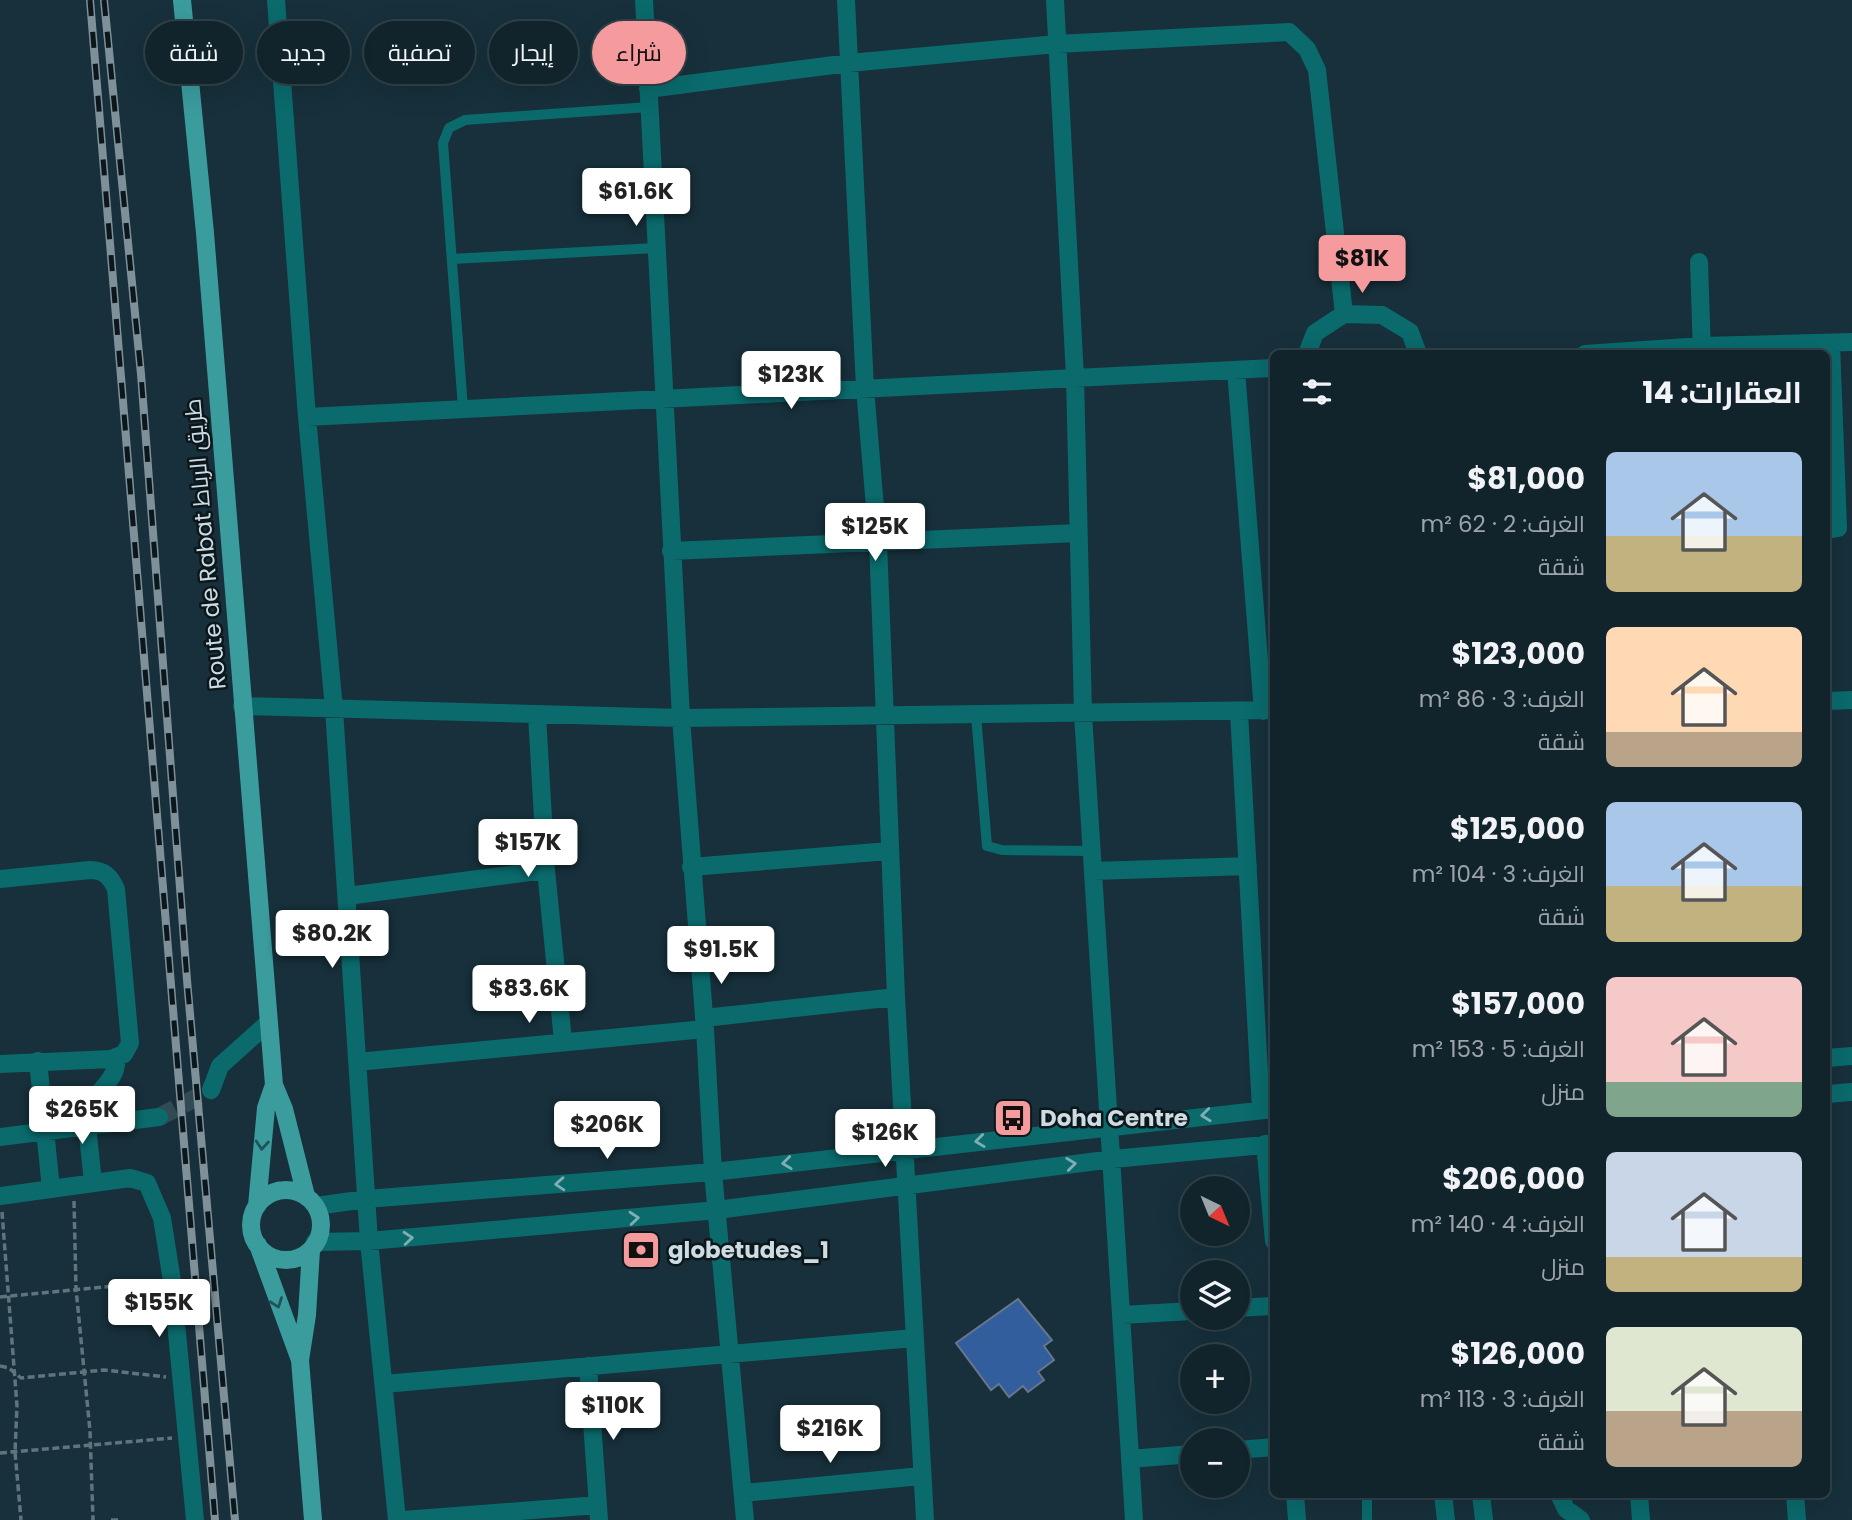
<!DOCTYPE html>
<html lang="ar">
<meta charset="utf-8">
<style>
body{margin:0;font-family:Poppins,Cairo,sans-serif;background:#1e3038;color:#f1f3f6;direction:rtl;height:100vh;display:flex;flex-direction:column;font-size:26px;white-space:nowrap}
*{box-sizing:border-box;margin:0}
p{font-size:23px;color:#9ca4a9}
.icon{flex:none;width:38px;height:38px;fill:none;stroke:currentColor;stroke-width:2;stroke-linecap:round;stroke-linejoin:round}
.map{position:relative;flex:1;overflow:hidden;direction:ltr}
.sheet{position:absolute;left:1270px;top:350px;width:560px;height:1148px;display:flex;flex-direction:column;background:#11242c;border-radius:10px;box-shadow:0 7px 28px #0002,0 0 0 2px #304148;direction:rtl}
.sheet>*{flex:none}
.hud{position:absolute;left:21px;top:21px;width:665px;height:63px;direction:rtl;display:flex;gap:14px}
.needle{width:46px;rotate:137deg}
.buttons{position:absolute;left:1180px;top:1176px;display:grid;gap:14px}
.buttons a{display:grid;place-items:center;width:70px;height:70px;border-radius:50%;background:#11242c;box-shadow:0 7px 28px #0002,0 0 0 2px #304148;font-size:35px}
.price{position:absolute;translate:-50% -60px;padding:0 16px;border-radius:7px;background:#fff;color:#222;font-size:23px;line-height:46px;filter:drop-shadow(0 2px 4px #0008)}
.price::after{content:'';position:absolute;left:50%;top:42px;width:21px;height:16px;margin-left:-10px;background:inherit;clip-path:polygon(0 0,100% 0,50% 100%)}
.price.selected{background:#f59b9d;color:#111}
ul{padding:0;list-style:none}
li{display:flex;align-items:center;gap:21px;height:175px;padding:0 28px}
li span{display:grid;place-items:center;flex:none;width:196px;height:140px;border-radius:10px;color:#555}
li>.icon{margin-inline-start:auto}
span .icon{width:84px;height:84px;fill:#fffc;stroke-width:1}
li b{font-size:30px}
h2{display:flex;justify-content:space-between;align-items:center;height:84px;padding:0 28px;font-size:30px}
.chip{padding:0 24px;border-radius:32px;background:#11242c;box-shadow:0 7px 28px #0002,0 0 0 2px #304148;font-size:24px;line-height:63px}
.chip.selected{background:#f59b9d;color:#111}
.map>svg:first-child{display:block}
</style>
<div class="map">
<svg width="1852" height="1520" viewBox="0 0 1852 1520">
<rect width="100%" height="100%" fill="#17303b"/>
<path fill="#325e9e" stroke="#67768b" stroke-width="2" d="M1018 1299 1052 1340 1044 1346 1054 1360 1038 1372 1044 1380 1028 1392 1023 1386 1009 1397 999 1384 991 1390 956 1343Z"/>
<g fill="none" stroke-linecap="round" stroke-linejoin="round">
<path stroke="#324a54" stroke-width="18" stroke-dasharray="18 9" stroke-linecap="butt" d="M159 1117 211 1090"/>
<path stroke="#5f747d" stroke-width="3.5" stroke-dasharray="7 3.5" stroke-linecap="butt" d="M74 1201 76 1289 90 1431 93 1520
M2 1212 17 1406 15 1452 21 1520
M0 1297 156 1282
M0 1366 9 1368 21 1378 104 1370 166 1377
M0 1453 172 1438
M111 1520H120"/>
<path stroke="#0a6a6c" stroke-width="10" d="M452 259 656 248
M463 408 443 143 449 128 465 120 649 107
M976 715 987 846 1002 850 1093 851
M1367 1494V1520"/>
<path stroke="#0a6a6c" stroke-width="18" d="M276 0 307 417 334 709 369 1241 397 1520
M644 0 681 718 705 1029 713 1172 745 1520
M846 0 865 388 878 543 896 997 925 1520
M1055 0 1075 377 1083 714 1134 1520
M648 89 849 63 1057 44 1289 32 1307 49 1317 70 1344 314
M1699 262 1702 354
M1307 354 1315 333 1344 314 1382 315 1410 332 1418 354
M1585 354 1702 346 1852 342
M1236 370 1263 711
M307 417 1274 368
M1827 530 1838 528 1831 343
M671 551 1078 533
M1827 701 1852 700
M242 706 681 718 1274 710
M1239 712 1261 1109
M537 715 546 870 563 1041
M691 867 889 851
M1093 871 1248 866
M0 879 90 870C104 870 110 876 116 889L130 1043 124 1054 111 1059 0 1064
M347 896 546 870
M704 1018 896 997
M1827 1058 1852 1056
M38 1061 51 1189
M357 1062 705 1029
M211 1090 220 1066 268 1023
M1827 1094 1852 1092
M103 1124 92 1115C91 1090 119 1082 116 1058
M87 1126 93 1182
M0 1137 159 1117
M1265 1144 1274 1241
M0 1196 130 1178 147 1183 162 1218 172 1281 195 1520
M316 1206 366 1199 713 1172 1274 1109
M315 1242 369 1241 717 1210 1113 1159 1274 1144
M1237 1308 1274 1306
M1122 1315 1192 1311
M588 1366 599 1520
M384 1384 914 1338
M1237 1450 1274 1447
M1130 1459 1192 1454
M743 1493 921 1476
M1295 1494 1297 1520
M1443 1494 1446 1520
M1481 1494 1484 1520
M1559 1494 1566 1509 1581 1520
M1639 1494 1641 1520
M1795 1494 1797 1520
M403 1520 598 1505"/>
<path stroke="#3b9c9e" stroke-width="18" d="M182 0 205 233 274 1085 284 1109 306 1196
M251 1225a35 35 0 1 1 70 0a35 35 0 1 1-70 0Z
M257 1206 266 1108 274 1085
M258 1245 300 1360
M311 1250 307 1315 300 1360 313 1520"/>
<g stroke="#7e919a" stroke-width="8">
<path id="rail" d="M90 0 215 1520
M104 0 141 374 187 980 235 1520"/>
</g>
<use href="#rail" stroke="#0c171b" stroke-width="5" stroke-dasharray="16" stroke-linecap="butt"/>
</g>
<defs><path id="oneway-chevron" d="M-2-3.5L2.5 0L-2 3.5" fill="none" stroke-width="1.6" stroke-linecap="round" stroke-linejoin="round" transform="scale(1.75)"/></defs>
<g stroke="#7faeb3">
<use href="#oneway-chevron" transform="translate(1206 1115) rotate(174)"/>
<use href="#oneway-chevron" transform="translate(980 1141) rotate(173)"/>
<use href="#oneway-chevron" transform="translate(787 1163) rotate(173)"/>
<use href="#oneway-chevron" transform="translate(1071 1164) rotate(-7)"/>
<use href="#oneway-chevron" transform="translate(560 1184) rotate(176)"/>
<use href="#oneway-chevron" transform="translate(634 1218) rotate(-5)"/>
<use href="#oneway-chevron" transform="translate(408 1238) rotate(-5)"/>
</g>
<g stroke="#215356">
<use href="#oneway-chevron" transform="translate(262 1145) rotate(95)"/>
<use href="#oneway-chevron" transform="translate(277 1303) rotate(70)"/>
</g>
<defs>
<g id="bus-square" transform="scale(2.0125)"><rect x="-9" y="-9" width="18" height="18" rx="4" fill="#f59b9d" stroke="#0c171b"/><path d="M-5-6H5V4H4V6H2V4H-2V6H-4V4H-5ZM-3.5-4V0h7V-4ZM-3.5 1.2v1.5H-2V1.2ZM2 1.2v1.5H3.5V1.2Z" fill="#111"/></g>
<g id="bank-square" transform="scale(2.0125)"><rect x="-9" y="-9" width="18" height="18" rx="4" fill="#f59b9d" stroke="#0c171b"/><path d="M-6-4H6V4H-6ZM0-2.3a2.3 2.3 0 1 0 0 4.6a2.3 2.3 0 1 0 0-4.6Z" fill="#111"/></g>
</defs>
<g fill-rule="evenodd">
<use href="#bus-square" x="1013" y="1118"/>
<use href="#bank-square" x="641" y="1250"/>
</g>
<g text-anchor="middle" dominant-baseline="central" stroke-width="5" stroke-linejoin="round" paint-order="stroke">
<g font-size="23" fill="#cddbe2" stroke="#0c171b">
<text transform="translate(205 544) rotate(-95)">Route de Rabat طريق الرباط</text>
</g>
<g font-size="23" font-weight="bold" fill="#cddbe2" stroke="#0c171b" text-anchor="start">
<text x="1040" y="1118">Doha Centre</text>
<text x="668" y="1250">globetudes_1</text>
</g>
</g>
</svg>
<div class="buttons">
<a><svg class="needle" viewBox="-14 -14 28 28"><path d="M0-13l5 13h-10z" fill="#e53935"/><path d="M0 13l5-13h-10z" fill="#9ca4a9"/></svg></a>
<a><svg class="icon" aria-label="layers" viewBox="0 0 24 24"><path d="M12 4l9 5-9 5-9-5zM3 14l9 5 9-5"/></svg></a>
<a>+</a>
<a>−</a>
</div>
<b class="price" style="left:636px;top:228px">$61.6K</b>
<b class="price selected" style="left:1362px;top:295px">$81K</b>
<b class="price" style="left:791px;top:411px">$123K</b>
<b class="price" style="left:875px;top:563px">$125K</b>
<b class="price" style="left:528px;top:879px">$157K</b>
<b class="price" style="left:332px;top:970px">$80.2K</b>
<b class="price" style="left:721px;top:986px">$91.5K</b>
<b class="price" style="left:529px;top:1025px">$83.6K</b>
<b class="price" style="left:82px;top:1146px">$265K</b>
<b class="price" style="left:607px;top:1161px">$206K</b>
<b class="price" style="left:885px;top:1169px">$126K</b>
<b class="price" style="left:159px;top:1339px">$155K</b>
<b class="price" style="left:613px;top:1442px">$110K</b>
<b class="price" style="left:830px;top:1465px">$216K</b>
<div class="hud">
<a class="chip selected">شراء</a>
<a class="chip">إيجار</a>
<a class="chip">تصفية</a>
<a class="chip">جديد</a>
<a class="chip">شقة</a>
</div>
<section class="sheet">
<h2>العقارات: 14<svg class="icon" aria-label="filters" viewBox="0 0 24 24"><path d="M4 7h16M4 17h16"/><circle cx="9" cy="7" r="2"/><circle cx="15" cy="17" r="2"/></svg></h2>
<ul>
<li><span style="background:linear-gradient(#a9c7e8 60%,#c2b280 0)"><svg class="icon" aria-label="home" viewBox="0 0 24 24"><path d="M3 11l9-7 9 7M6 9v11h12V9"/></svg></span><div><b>$81,000</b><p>الغرف: 2 · 62 m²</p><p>شقة</p></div></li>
<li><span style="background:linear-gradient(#ffd9b3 75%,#b9a48a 0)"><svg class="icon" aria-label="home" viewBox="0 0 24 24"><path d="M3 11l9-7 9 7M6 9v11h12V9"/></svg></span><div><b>$123,000</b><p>الغرف: 3 · 86 m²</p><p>شقة</p></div></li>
<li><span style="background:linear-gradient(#a9c7e8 60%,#c2b280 0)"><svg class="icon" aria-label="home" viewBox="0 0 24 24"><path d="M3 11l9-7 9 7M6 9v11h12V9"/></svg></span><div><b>$125,000</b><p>الغرف: 3 · 104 m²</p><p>شقة</p></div></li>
<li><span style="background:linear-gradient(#f6c9c9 75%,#7fa58c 0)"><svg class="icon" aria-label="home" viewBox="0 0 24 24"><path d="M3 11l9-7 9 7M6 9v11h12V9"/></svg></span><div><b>$157,000</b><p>الغرف: 5 · 153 m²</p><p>منزل</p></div></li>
<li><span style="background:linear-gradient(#c9d6e8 75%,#c2b280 0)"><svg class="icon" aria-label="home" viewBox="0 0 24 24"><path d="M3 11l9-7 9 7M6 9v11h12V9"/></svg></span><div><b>$206,000</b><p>الغرف: 4 · 140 m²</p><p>منزل</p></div></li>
<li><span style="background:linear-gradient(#dfe7d0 60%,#b9a48a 0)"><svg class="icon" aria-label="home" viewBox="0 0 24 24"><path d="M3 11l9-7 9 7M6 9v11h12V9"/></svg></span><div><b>$126,000</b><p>الغرف: 3 · 113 m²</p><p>شقة</p></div></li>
</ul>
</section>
</div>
